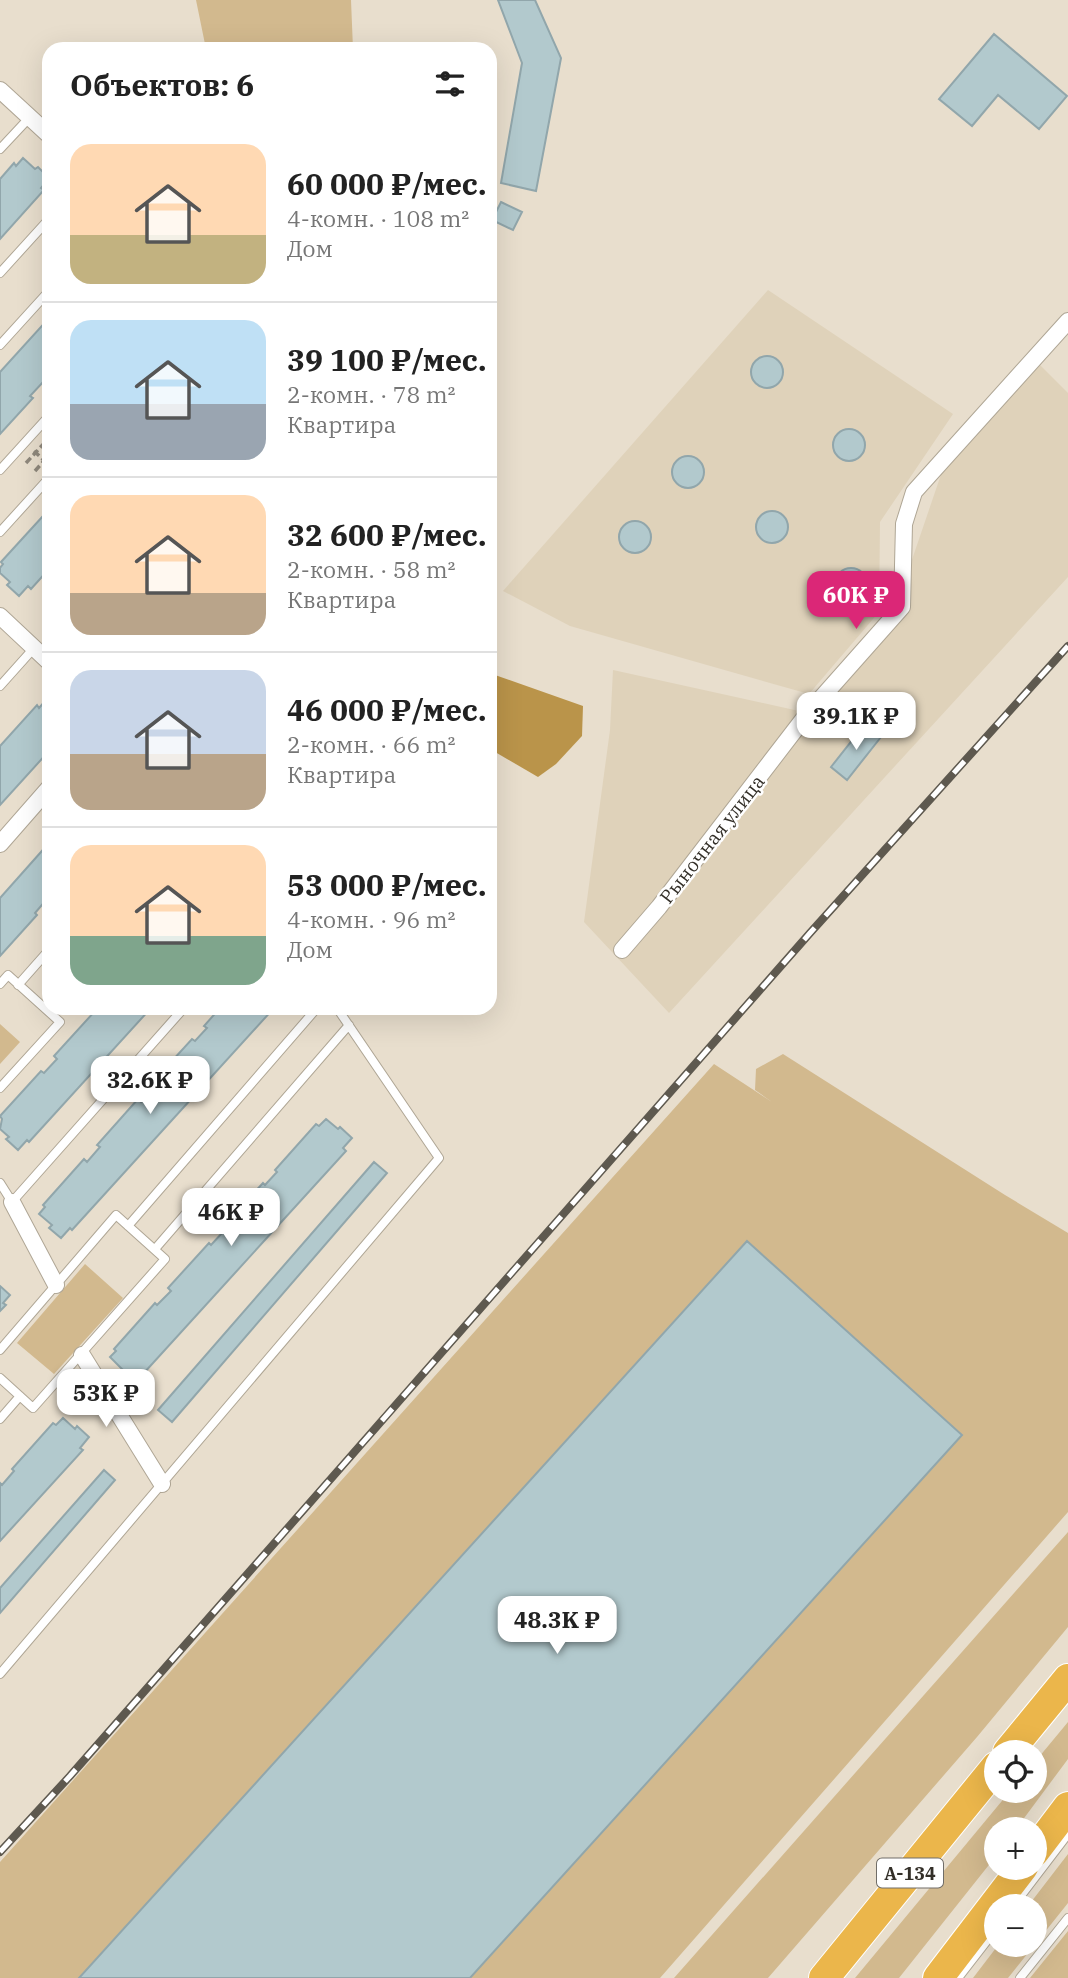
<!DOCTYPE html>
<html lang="ru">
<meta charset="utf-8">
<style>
body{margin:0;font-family:"IBM Plex Serif",serif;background:#f6f6f6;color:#222;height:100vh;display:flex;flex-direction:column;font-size:26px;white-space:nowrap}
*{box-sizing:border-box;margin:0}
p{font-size:23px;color:#767676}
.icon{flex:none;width:38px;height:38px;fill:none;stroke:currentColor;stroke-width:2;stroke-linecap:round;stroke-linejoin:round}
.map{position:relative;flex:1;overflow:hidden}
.drawer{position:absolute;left:42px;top:42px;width:455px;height:973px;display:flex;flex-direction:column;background:#fff;border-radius:21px;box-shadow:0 7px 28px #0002}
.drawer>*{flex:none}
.buttons{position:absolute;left:984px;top:1740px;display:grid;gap:14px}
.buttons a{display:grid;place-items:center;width:63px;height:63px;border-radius:50%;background:#fff;box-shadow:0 7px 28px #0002;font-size:35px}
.price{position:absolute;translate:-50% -60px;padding:0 16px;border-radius:14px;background:#fff;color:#222;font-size:23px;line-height:46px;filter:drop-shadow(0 2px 4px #0008)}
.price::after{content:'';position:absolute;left:50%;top:42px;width:21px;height:16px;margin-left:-10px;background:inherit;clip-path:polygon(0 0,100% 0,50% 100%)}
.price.active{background:#db2777;color:#fff}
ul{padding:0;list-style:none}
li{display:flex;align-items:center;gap:21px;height:175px;padding:0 28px}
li+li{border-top:2px solid #e0e0e0}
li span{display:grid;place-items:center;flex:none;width:196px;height:140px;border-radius:21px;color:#555}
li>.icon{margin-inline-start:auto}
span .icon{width:84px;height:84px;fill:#fffc;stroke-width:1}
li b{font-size:30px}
h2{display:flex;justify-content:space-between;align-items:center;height:84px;padding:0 28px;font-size:30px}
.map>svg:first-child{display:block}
</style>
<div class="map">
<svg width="1068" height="1978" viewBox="0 0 1068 1978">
<rect width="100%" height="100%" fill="#e8decd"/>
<path fill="#dfd2ba" d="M768 290 953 414 880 522 879 612 809 694 570 626 503 591Z
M1034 359 1068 393V577L669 1013 584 922 610 730 613 670 808 713 902 589 948 454Z"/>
<path fill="#d2b98e" d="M196 0H351L353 49H206Z
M0 1024 20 1042 0 1064Z
M783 1054 1005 1195 1068 1233V1512L660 1978H0V1862L714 1064 772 1102 755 1090 756 1069Z
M85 1264 123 1298 54 1374 17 1343Z
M1068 1532V1627L977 1737 768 1978H674Z
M1068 1722V1759L1016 1829H996V1856L899 1978H855L1011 1790H1034V1763Z
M1068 1854V1903L1008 1978H973L999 1944H1034V1906H1028Z
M1068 1931V1978H1030Z"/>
<path fill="#ba944a" d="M495 675 583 706 582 736 556 764 538 777 490 749V679Z"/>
<path fill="#b2c9cd" stroke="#91a6ab" stroke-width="2" d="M498 0H535L561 58 536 191 501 183 522 63Z
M994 34 1067 96 1039 129 998 95 972 126 939 99Z
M23 158 35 169 38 167 49 178 41 188 44 190 0 239V179L14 163 16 166Z
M501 202 522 212 513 230 492 220Z
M49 318V380L46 383 44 381 30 396 33 398 0 434V372Z
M751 372a16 16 0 1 1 32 0a16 16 0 1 1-32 0Z
M833 445a16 16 0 1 1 32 0a16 16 0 1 1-32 0Z
M672 472a16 16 0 1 1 32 0a16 16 0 1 1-32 0Z
M756 527a16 16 0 1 1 32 0a16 16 0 1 1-32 0Z
M49 514V569L31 589 28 586 19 596 7 585 10 582 0 573V568L3 564 1 562 43 516 45 518Z
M619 537a16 16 0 1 1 32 0a16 16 0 1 1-32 0Z
M835 584a16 16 0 1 1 32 0a16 16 0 1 1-32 0Z
M46 700 49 702V751L0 805V746L37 705 39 708Z
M865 724 881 737 847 780 831 767Z
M49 843V901L47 899 35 913 37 915 0 956V898Z
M102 1008H151L29 1142 27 1140 18 1150 6 1139 9 1137 0 1129 2 1119 0 1116 41 1071 44 1073 57 1059 54 1056 95 1011 98 1013Z
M220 1008H274L72 1230 70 1228 61 1238 49 1228 52 1225 39 1214 45 1207 43 1205 84 1159 87 1162 100 1147 97 1145 138 1099 141 1102 153 1088 150 1085 192 1039 195 1041 207 1028 204 1026Z
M326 1119 338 1129 340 1127 352 1138 343 1148 346 1151 143 1374 141 1372 132 1382 120 1371 122 1369 110 1357 116 1351 114 1349 155 1303 157 1305 171 1291 168 1288 209 1243 211 1245 224 1231 221 1229 263 1183 265 1185 277 1172 275 1170 316 1124 319 1126Z
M374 1162 387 1173 172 1422 158 1410Z
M747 1241 962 1435 470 1978H79Z
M0 1286 10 1295 3 1303 6 1305 0 1311Z
M63 1418 75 1429 77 1426 89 1437 80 1448 83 1450 0 1541V1483L2 1485 14 1471 12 1469 53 1423 56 1425Z
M104 1470 115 1480 0 1613V1588Z"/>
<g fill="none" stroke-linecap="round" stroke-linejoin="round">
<g stroke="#afa695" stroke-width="10">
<path id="lane" d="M0 149 30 117
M0 273 49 219
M0 345 49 291
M0 470 49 416
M0 532 49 478
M0 686 34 648
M0 984 8 975 60 1022 0 1088
M18 985 49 950
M0 1183 12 1202 184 1008
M128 1226 317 1008
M155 1249 349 1025
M0 1350 116 1215 165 1259 33 1408 0 1378
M0 1419 20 1396
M0 1674 439 1158 337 1008
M1013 1906 1068 1834
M958 1978 996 1929
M1020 1978 1068 1918"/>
</g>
<g stroke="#afa695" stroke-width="18">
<path id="street" d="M0 90 49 135
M0 616 49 662
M0 844 49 788
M622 950 659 907 808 713 902 607 904 524 914 492 1068 321
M12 1202 56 1285
M82 1355 162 1484"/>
</g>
<g stroke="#fff" stroke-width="32">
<path id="highway" d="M1008 1752 1068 1679
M1034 1852 1068 1807
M824 1978 996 1767
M938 1978 1023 1867"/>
</g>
<path stroke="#8f887c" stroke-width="3.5" stroke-dasharray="7 3.5" stroke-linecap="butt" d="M34 451 49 465
M26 463 49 438
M35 471 49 455"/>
<use href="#lane" stroke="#fff" stroke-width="8"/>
<use href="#street" stroke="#fff" stroke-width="16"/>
<use href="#highway" stroke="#ebb64b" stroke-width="30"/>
<g stroke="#5e594f" stroke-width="8">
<path id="rail" d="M0 1852 70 1776 810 933 1068 646"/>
</g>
<use href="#rail" stroke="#fff" stroke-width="5" stroke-dasharray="16" stroke-linecap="butt"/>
</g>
<g text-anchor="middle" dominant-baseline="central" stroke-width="5" stroke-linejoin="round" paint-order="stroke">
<rect fill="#fff" stroke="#706d68" stroke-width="2" x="877" y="1858.5" width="66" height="29" rx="5"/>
<g font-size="18" font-weight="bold" fill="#332f28">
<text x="910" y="1873">А-134</text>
</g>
<g font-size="19" fill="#332f28" stroke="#fff">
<text transform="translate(712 839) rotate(-52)">Рыночная улица</text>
</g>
</g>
</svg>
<div class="buttons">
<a><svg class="icon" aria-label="locate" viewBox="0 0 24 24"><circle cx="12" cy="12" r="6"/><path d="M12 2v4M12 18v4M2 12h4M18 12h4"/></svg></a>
<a>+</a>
<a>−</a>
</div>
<b class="price active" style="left:856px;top:631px">60K ₽</b>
<b class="price" style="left:856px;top:752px">39.1K ₽</b>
<b class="price" style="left:150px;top:1116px">32.6K ₽</b>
<b class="price" style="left:231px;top:1248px">46K ₽</b>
<b class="price" style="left:106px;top:1429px">53K ₽</b>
<b class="price" style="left:557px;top:1656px">48.3K ₽</b>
<section class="drawer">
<h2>Объектов: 6<svg class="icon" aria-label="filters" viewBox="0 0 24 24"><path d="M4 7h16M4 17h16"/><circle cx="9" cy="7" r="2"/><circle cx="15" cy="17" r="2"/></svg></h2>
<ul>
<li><span style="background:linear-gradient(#ffd9b3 65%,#c2b280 0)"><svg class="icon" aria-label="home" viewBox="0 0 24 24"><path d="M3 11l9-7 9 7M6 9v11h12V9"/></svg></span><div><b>60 000 ₽/мес.</b><p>4-комн. · 108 m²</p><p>Дом</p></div></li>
<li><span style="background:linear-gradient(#bfe0f5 60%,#9aa5b1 0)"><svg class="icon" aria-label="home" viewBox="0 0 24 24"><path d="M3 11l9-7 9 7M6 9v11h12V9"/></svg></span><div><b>39 100 ₽/мес.</b><p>2-комн. · 78 m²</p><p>Квартира</p></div></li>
<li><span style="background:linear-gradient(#ffd9b3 70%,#b9a48a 0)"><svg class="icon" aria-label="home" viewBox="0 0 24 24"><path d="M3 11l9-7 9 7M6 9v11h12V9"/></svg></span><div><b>32 600 ₽/мес.</b><p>2-комн. · 58 m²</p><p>Квартира</p></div></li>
<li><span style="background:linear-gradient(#c9d6e8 60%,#b9a48a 0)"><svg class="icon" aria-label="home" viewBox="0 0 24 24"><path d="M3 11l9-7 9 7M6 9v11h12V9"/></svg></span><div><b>46 000 ₽/мес.</b><p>2-комн. · 66 m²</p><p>Квартира</p></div></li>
<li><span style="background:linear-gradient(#ffd9b3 65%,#7fa58c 0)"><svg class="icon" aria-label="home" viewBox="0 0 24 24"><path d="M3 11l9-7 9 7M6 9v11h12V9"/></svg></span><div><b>53 000 ₽/мес.</b><p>4-комн. · 96 m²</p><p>Дом</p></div></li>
</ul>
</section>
</div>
